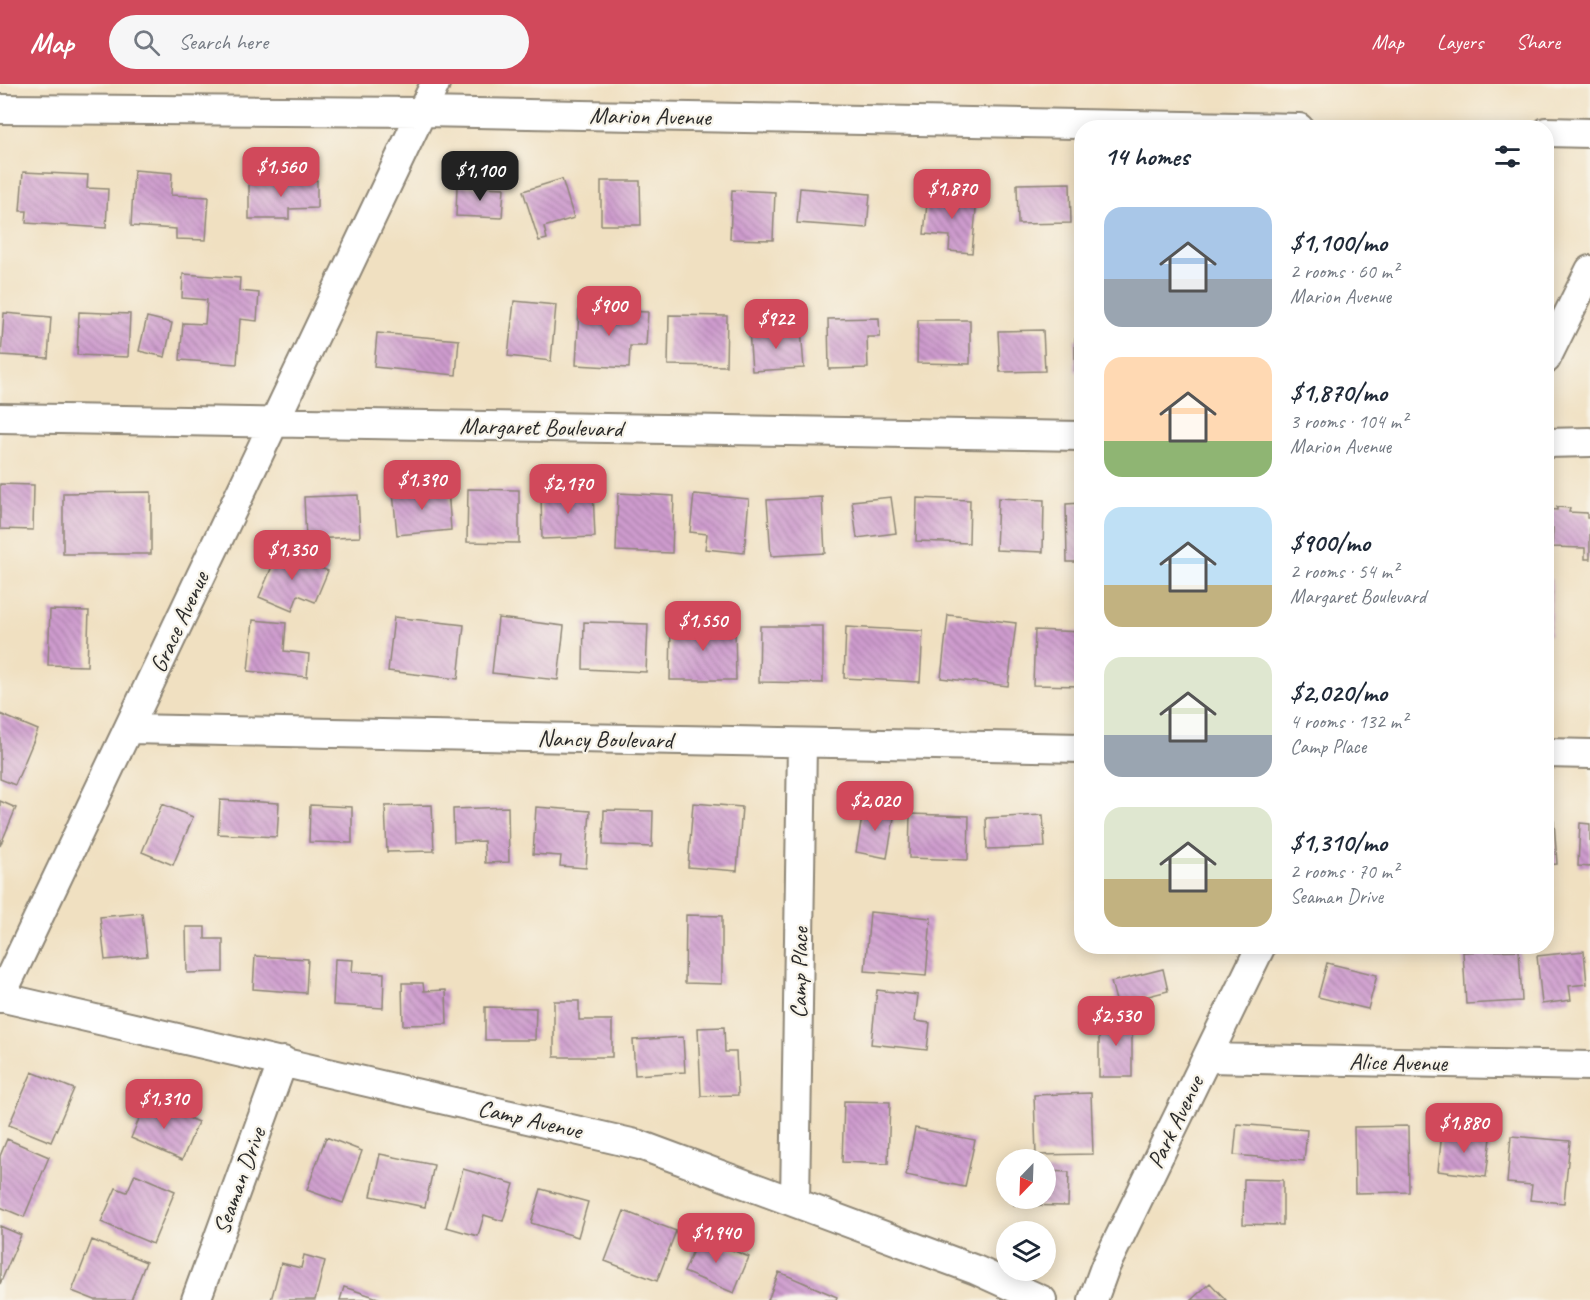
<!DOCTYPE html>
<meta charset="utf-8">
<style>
body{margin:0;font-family:Caveat,sans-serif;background:#f6f6f7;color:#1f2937;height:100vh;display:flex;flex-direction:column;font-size:22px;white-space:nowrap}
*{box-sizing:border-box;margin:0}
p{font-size:20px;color:#747a83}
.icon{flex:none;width:33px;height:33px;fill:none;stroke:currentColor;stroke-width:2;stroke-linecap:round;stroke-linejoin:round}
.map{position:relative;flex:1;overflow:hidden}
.panel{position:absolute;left:1074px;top:36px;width:480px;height:834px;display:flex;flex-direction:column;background:#fff;border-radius:24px;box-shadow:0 3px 15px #0003}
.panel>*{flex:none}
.needle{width:39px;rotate:203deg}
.tools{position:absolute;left:996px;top:1065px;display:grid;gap:12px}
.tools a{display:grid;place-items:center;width:60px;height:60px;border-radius:50%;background:#fff;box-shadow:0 3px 15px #0003;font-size:30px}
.price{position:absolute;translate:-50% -51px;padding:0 14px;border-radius:12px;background:#d1495b;color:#fff;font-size:20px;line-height:39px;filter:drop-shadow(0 2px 3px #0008)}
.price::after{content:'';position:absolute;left:50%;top:36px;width:18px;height:14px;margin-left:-9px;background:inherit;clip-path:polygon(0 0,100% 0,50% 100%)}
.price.active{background:#222;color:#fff}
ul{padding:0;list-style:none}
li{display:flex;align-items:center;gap:18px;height:150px;padding:0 30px}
li span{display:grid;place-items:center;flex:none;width:168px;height:120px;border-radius:18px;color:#555}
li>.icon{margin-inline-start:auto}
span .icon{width:72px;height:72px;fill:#fffc;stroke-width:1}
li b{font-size:26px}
h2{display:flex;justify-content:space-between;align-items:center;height:72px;padding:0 30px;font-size:26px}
header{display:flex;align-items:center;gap:36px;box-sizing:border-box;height:84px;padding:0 30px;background:#d1495b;color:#fff}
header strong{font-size:28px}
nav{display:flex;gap:33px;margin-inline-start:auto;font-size:21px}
.search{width:420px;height:54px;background:#f6f6f7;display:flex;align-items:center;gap:15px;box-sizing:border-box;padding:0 21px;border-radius:33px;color:#747a83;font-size:22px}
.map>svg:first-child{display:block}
</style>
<header>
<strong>Map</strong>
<div class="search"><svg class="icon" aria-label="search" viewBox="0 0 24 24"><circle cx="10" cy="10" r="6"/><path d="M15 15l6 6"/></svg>Search here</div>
<nav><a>Map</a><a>Layers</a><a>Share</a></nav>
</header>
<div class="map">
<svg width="1590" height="1216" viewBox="0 0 1590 1216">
<defs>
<pattern id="building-back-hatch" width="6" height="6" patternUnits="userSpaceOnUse" patternTransform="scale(1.5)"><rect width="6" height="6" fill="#ce9bce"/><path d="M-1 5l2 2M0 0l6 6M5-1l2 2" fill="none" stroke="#a77fa7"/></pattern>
</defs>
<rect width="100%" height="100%" fill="#f7f3e8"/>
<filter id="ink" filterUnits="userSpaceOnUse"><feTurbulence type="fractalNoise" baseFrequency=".0167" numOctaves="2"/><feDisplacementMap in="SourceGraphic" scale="12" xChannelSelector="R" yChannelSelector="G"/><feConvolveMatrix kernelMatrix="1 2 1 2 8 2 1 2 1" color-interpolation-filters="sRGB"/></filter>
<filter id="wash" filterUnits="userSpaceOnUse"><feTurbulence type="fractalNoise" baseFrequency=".008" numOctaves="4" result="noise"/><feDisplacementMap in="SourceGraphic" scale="24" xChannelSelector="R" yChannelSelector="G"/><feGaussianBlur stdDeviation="1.35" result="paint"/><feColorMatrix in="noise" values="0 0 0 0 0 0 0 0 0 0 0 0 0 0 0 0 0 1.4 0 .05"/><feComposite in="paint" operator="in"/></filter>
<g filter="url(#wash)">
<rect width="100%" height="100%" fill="#f0e0c1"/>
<g id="blocks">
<path fill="url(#building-back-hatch)" d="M134 86 172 89 171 111 209 113 206 156 176 155V145L131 142Z
M23 88 88 91 87 104 108 105 106 144 26 139 27 127H20Z
M562 95 574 134 544 143 547 155 539 157 523 107Z
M317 96V124L289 125V135H249V97Z
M601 97H640L641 141H601Z
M1070 99 1071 139 1018 140 1017 100Z
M457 102 504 104 502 134 456 132Z
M800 104 870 110 867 144 797 139Z
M732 106 775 108 773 156 730 155Z
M928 109 977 114 972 169 949 167 950 152 924 150Z
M1546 113 1551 114 1548 152H1546Z
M183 190 240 194 239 207 259 209 257 237 240 235 237 280 180 276 183 239 205 240 207 216 182 214Z
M514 217 556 221 551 277 508 272Z
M579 225 648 228 646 262H630L629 284 576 281Z
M79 228 130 230 128 273 77 271Z
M4 229 51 233 48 274 1 271Z
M669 231 727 232 726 282 668 281Z
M147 233 172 239 165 273 139 267Z
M879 234 880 253H867L868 284 829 285 828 235Z
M918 236H970V280L917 279Z
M801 244 804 284 752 287 749 247Z
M1043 246 1045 287 1000 288 998 247Z
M377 249 459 256 456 291 374 283Z
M1075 255H1082V288H1075Z
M0 400 34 401 33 446 0 445Z
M448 404 451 446 397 451 393 408Z
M468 405 519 406V459L467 458Z
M151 408V470H63V409Z
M593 408 595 453 542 455 541 409Z
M618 409 674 412 672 469 616 467Z
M694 410 749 415 744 469 705 465 707 450 690 448Z
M358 411 360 453 306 455 304 413Z
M822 413 825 469 771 472 767 416Z
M891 413 896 449 857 454 852 417Z
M917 414 970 416 969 459 916 457Z
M998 414 1044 416 1043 468 996 466Z
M1082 419V478H1067L1066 420Z
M1557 423 1570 424 1569 428 1587 429V434H1590V475H1585V464L1552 463 1553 444 1546 443V425L1557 426Z
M279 466 328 487 315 518 298 511 292 527 259 513Z
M1546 495H1552L1550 551H1546Z
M50 526 89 527 87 582 48 581Z
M948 531 1016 539 1008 602 941 594Z
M394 533 464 541 458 595 388 587Z
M498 534 564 542 558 596 492 589Z
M253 536 286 539 284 567 309 570 307 593 248 587Z
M584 538 648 540 646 588 583 585Z
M671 540H735L736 596H670Z
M760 542H823V599L759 598Z
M846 543 923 547 920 598 844 594Z
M1035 546 1082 548V602L1033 601Z
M0 630 38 646 15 701 0 695Z
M220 716 279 719 277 753 218 750Z
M0 717 16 724 0 762Z
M693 719 742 723 737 787 688 783Z
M162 720 193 733 173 781 142 768Z
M310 721 352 723V759L309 758Z
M432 721 434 767 387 768 385 722Z
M864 722 895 728 887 774 856 768Z
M508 723 509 778 485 779 484 757 454 758 453 725Z
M536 723 590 727 586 784 560 782 561 772 533 770Z
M604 726 653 727 652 763 603 761Z
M910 730 969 732 968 776 909 774Z
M1043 731 1045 763 987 765 986 734Z
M1554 737 1557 780 1546 781V738Z
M1580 739 1590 740V783L1578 782Z
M870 828 931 834 926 892 865 887Z
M142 829 147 872 105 876 100 833Z
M686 831 722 832V900L685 899Z
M186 843H205V855H223V888L187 889Z
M1519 866 1522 917 1466 920 1463 868Z
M1584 867 1587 900 1569 902 1571 916 1542 920 1537 872Z
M255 872 308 875 306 909 253 905Z
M335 875 353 876 352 888 384 889 383 924 333 921Z
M1327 879 1377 891 1368 925 1318 913Z
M1163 885 1168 907 1117 920 1111 898Z
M402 899H423L424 907 446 906 447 940 403 941Z
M877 906 918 911 915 937 930 939 927 966 871 960Z
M554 917H579V936H612V973H554Z
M485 923 536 924 535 956H485Z
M1099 932H1132V993H1099Z
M724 943 725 968H736L738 1011 701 1012 698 944Z
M683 953 685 988 635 991 633 956Z
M32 988 74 1005 51 1058 9 1041Z
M1091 1009 1093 1070 1036 1071 1034 1011Z
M147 1016 198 1038 182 1076 131 1054Z
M844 1017 890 1018 888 1080 842 1078Z
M1237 1040 1307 1046 1304 1077 1234 1071Z
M1408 1042 1409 1108 1355 1109 1354 1043Z
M915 1044 975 1056 965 1103 906 1091Z
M1442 1048 1491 1054 1486 1093 1438 1087Z
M1511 1052 1570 1057 1564 1119 1530 1116 1532 1101 1507 1099Z
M326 1053 362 1067 343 1119 307 1106Z
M7 1055 49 1073 24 1133 0 1123V1072Z
M380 1070 434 1081 425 1123 371 1112Z
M463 1085 514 1100 503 1137 484 1131 478 1152 446 1143Z
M1046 1087 1069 1088 1068 1122 1014 1121V1114H1046Z
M135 1090 175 1107 153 1160 101 1138 116 1104 127 1108Z
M1244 1095 1283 1096V1141L1243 1140Z
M541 1105 588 1118 578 1153 531 1139Z
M624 1127 676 1147 657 1197 605 1177Z
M0 1142 21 1151 0 1200Z
M699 1152 749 1173 734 1209 684 1188Z
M92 1156 146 1178 131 1216H95L72 1207Z
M304 1171 325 1177 315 1216H271L281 1179 301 1184Z
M779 1188 837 1213 836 1216H768Z
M1210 1199 1226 1216H1191Z
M344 1203 384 1216H340Z"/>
</g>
</g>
<g filter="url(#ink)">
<use href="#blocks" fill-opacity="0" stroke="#8e8676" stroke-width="1.5"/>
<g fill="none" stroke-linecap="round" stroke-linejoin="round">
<g stroke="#8e8676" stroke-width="32">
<path id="minor" d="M0 25 421 28 1299 44
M1546 48 1590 49
M1546 275 1590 186
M0 334 1082 352
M1546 359 1590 358
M129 645 1082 664
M1546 669 1590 670
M0 913 640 1061 976 1186 1042 1216
M0 914 435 0
M1207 974 1590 982
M795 1118 802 659
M196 1216 283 977
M1093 1216 1105 1183 1261 862"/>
</g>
<use href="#minor" stroke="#fff" stroke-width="28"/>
</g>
</g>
<g text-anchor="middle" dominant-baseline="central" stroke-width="4.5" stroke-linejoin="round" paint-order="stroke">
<g font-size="24" fill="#2b2b2b" stroke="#f7f3e8">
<text transform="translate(650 32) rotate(1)">Marion Avenue</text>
<text transform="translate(541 343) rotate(1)">Margaret Boulevard</text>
<text transform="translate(179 538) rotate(-65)">Grace Avenue</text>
<text transform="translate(605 655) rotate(1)">Nancy Boulevard</text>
<text transform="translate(799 889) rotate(-89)">Camp Place</text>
<text transform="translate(1398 978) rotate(1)">Alice Avenue</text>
<text transform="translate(530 1035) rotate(13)">Camp Avenue</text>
<text transform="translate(1175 1038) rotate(-64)">Park Avenue</text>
<text transform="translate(239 1097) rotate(-70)">Seaman Drive</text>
</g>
</g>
</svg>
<div class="tools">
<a><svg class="needle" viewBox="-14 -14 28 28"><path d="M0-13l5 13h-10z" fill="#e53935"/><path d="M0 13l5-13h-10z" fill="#747a83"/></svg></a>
<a><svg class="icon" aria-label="layers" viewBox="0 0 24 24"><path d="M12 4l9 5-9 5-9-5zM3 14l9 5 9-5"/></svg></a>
</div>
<b class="price" style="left:281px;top:114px">$1,560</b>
<b class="price active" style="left:480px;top:118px">$1,100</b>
<b class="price" style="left:952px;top:136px">$1,870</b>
<b class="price" style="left:609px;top:253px">$900</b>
<b class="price" style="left:776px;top:266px">$922</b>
<b class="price" style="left:422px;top:427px">$1,390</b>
<b class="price" style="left:568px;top:431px">$2,170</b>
<b class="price" style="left:292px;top:497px">$1,350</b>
<b class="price" style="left:703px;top:568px">$1,550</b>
<b class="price" style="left:875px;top:748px">$2,020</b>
<b class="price" style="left:1116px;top:963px">$2,530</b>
<b class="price" style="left:164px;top:1046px">$1,310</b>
<b class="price" style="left:1464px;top:1070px">$1,880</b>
<b class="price" style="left:716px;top:1180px">$1,940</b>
<section class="panel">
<h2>14 homes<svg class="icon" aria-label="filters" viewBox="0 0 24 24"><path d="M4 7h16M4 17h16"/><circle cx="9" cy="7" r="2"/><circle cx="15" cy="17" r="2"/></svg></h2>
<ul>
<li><span style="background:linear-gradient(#a9c7e8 60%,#9aa5b1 0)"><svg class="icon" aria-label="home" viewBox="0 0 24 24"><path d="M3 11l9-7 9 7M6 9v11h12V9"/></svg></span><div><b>$1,100/mo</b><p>2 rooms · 60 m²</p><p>Marion Avenue</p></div></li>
<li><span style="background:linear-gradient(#ffd9b3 70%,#8fb573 0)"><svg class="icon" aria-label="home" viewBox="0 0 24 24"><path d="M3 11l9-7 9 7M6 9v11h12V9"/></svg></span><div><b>$1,870/mo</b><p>3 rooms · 104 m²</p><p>Marion Avenue</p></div></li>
<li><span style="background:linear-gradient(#bfe0f5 65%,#c2b280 0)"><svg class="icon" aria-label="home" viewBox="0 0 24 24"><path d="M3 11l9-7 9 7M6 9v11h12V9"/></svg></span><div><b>$900/mo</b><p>2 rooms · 54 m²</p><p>Margaret Boulevard</p></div></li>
<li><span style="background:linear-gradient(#dfe7d0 65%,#9aa5b1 0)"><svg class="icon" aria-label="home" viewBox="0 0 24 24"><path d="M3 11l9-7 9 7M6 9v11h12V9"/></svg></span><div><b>$2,020/mo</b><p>4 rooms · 132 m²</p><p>Camp Place</p></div></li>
<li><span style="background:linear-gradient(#dfe7d0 60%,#c2b280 0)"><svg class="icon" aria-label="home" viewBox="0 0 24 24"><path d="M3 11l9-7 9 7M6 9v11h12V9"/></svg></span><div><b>$1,310/mo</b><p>2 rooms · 70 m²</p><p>Seaman Drive</p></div></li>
</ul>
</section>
</div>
